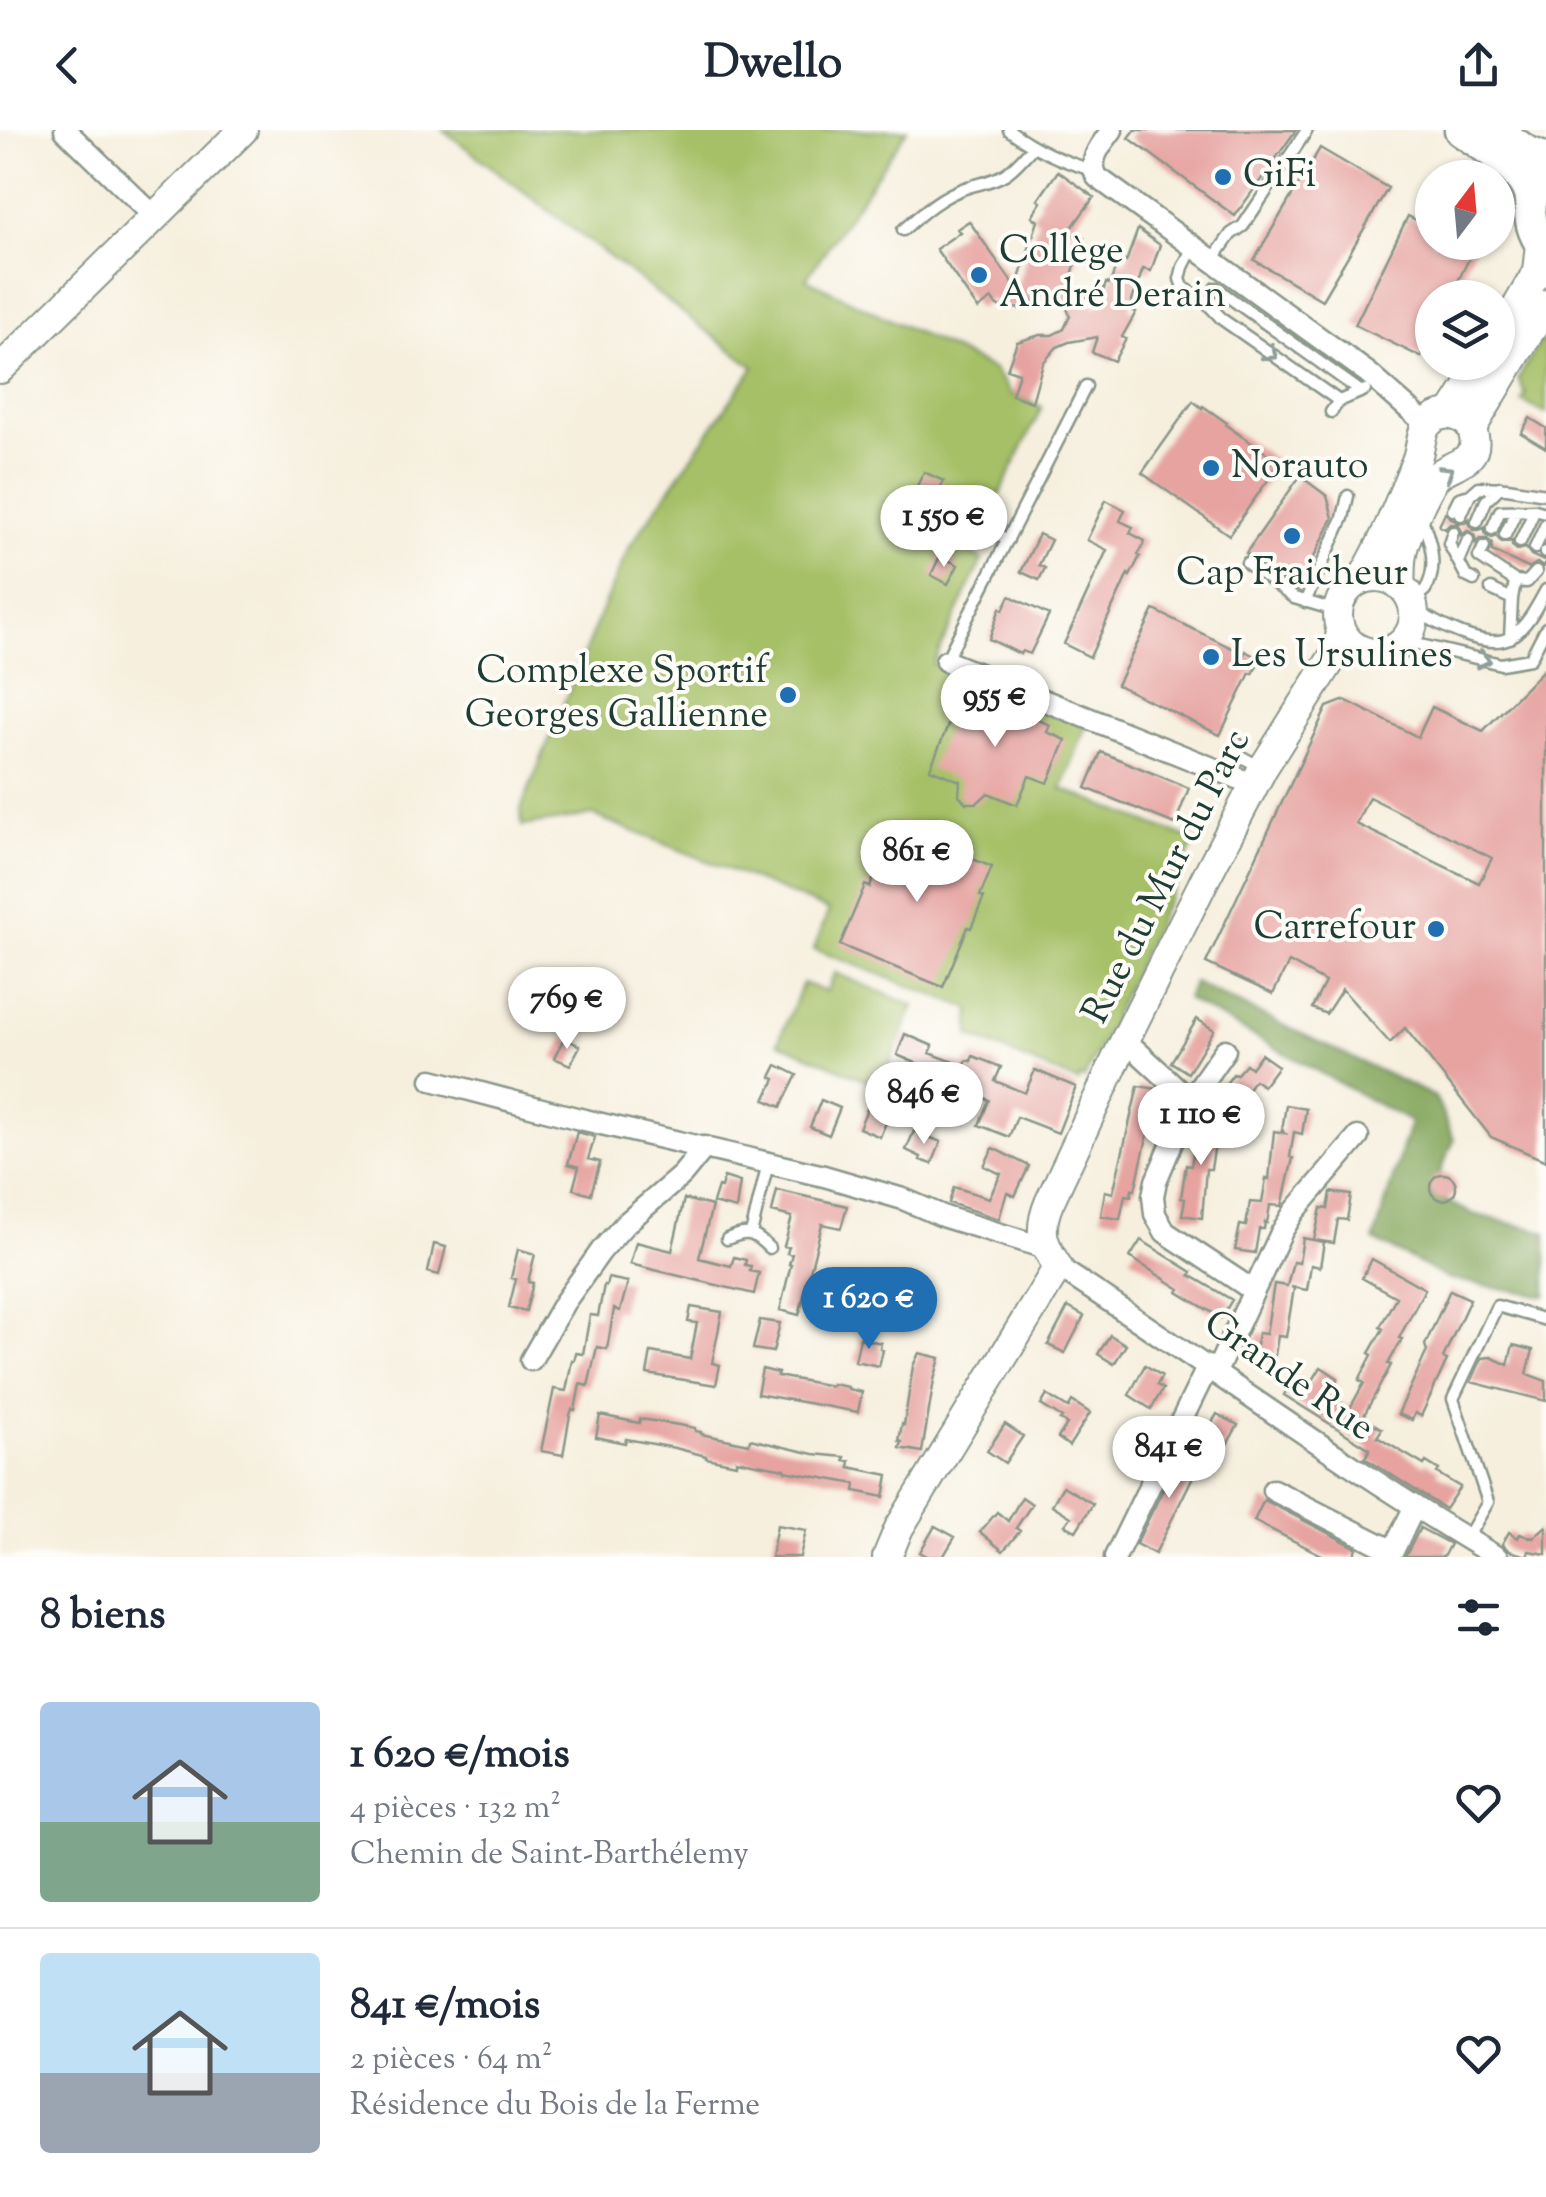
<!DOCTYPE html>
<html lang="fr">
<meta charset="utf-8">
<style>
body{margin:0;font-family:"Sorts Mill Goudy",serif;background:#f6f6f7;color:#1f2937;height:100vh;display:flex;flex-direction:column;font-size:38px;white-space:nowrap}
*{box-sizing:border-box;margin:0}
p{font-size:32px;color:#747a83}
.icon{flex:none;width:55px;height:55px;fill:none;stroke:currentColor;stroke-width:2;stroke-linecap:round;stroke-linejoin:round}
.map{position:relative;height:1427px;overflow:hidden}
.side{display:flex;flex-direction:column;background:#fff;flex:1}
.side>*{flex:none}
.needle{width:65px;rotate:16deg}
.buttons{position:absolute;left:1415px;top:30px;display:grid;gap:20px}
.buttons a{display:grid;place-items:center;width:100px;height:100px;border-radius:50%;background:#fff;box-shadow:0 2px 8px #0004;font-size:50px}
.price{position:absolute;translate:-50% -85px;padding:0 22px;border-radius:35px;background:#fff;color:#222;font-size:32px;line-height:65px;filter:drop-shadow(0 2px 5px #0008)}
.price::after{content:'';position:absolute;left:50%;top:60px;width:30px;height:22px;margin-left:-15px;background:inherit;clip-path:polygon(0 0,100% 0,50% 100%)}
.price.active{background:#1f6fb2;color:#fff}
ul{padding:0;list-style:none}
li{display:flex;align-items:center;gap:30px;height:250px;padding:0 40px}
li+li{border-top:2px solid #e0e1e3}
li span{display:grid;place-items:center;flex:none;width:280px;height:200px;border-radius:10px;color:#555}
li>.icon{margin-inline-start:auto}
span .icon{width:120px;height:120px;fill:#fffc;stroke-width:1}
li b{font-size:42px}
h2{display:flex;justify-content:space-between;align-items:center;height:120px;padding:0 40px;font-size:42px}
header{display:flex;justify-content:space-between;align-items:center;height:130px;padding:0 40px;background:#fff;font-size:45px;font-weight:800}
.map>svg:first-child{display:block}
</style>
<header><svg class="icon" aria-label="back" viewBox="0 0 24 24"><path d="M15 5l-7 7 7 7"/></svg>Dwello<svg class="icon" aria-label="share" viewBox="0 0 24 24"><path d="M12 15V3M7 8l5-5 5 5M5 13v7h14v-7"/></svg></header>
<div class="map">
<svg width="1546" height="1427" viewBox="0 0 1546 1427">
<rect width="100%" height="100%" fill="#fdfcf7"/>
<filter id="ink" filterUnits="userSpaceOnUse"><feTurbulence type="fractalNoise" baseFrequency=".01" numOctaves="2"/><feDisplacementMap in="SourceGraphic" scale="20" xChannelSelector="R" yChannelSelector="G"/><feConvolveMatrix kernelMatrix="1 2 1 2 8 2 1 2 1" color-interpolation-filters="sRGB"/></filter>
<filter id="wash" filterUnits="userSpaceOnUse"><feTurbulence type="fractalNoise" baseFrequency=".0048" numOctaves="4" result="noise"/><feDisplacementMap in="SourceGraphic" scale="40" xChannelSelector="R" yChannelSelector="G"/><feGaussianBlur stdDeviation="2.25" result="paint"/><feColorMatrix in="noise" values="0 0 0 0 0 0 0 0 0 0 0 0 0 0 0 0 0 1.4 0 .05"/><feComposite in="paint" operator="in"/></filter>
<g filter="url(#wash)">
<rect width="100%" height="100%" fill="#f6efde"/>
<path fill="#a5c066" stroke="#627e4d" stroke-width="2.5" d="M443 0H907L806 149 994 240 1012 265 1042 277 971 423 982 430 933 534 1086 596 1062 659 1195 711 1084 949 1080 947 1078 952 970 906V879L814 819 829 780 593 685 522 696 521 679 603 477 630 416 754 237Z
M1546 201V284L1522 271 1526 265 1518 249Z
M835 843 914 876 880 956 778 912 803 853 826 862Z"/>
<path fill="#84a65b" stroke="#527248" stroke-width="2.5" d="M1194 853 1435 967 1454 1010 1431 1064 1473 1084 1546 1102V1166L1449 1149 1374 1110 1410 992 1186 869Z"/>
<g id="blocks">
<path fill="#e6a3a0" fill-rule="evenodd" d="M1135 0H1296L1235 86 1129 8Z
M1320 18 1388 58 1322 170 1254 130Z
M1058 41 1094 67 1068 103 1084 108 1068 157 1082 161 1097 178 1106 153 1110 154 1118 130 1126 132 1138 99 1160 115 1151 141 1143 139 1129 179 1136 182 1122 207 1126 209 1114 231 1092 222 1097 207 1069 212 1057 217 1043 233 1032 272 1012 265 1019 243 1007 239 1017 212 1040 205H1052L1064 199 1070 186 1065 172 1056 165 1048 163 1040 164 1030 177 1022 179 997 176 992 169 978 179 936 119 960 102 957 99 969 91 1016 158 1038 91 1032 86 1041 72 1038 70Z
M1408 86 1432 98V112H1463L1474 118 1450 168H1432V203L1421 227 1355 195Z
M1193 271 1202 278 1203 276 1227 293 1226 295 1280 333 1229 405 1142 343Z
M1530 288 1546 298V318L1521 303Z
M924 342 944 351 937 365 930 371 931 378 923 394 903 384Z
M1300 346 1327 366 1333 388 1298 460 1246 423Z
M1106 370 1125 380 1120 391 1133 397 1130 403 1145 411 1138 425 1140 426 1130 446 1128 444 1090 527 1064 514 1107 420 1087 410Z
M1445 383 1458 393H1465L1469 389V394L1473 400H1479L1484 398 1486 405 1492 408 1496 406 1502 413 1512 411V416L1517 420 1526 418 1531 425 1546 432 1543 437 1537 433 1528 438 1492 421V413L1487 409H1480L1476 413 1474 404 1468 401 1461 405V399L1457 394H1450L1445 399 1439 396Z
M1039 404 1051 410 1039 435 1045 438 1039 450 1021 442Z
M940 426 958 435 948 454 931 445Z
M1010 466 1049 485 1030 524 1022 521 1020 524 989 509 1000 478 1003 480Z
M1154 480 1244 524 1245 521 1260 529 1253 544 1250 543 1220 605 1117 555Z
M1546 537V1031L1491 1007 1405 898 1390 913 1342 859 1326 884 1312 878 1325 852 1289 832 1273 864 1206 833 1327 577 1345 570 1418 607 1432 577 1483 601ZM1369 667 1492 728 1479 753 1356 694Z
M963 559 1050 595 1047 602 1066 610 1048 653 1029 646 1017 675 988 663 977 673H966L959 665 960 651 930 639Z
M1101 622 1189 658 1175 694 1086 658Z
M901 692 947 711 944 717 992 737 980 766 984 767 971 798 968 797 943 857 840 815 865 755 870 757 882 726 877 724 889 695 898 698Z
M1197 889 1214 900 1188 943 1171 932Z
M905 904 933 916 930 923 964 936 967 930 971 931 973 926 1001 937 995 951 1025 963 1035 940 1076 957 1058 1003 1017 987 1009 1007 979 995 989 970 964 960 961 967 947 961 952 948 897 925Z
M564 908 580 916 570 935 554 928Z
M1261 924 1278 936 1263 956 1254 950 1242 968H1237L1223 958 1233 944 1236 945 1246 934 1251 938Z
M777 935 797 945 781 977 765 970 775 949 771 947Z
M1138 956 1158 959 1135 1060 1132 1059 1131 1066 1125 1065 1120 1089 1101 1086 1105 1061 1113 1063Z
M821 970 840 978 829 1005 810 997Z
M870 972 891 980 880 1007 859 998Z
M1286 975 1306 979 1302 1004 1294 1002 1290 1027 1293 1028 1282 1076 1270 1075 1267 1093 1265 1092 1264 1099H1259L1255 1123 1235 1120 1240 1095 1246 1096 1250 1072 1262 1073 1266 1048 1269 1049 1274 1001 1285 1003 1282 1000Z
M1205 988 1225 991 1221 1016 1215 1014 1211 1039H1206L1202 1088 1182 1085 1185 1069 1181 1068 1186 1035 1191 1036 1194 1018 1196 1019 1197 1012H1200Z
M914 1001 941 1012 932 1034 920 1030 921 1027 906 1020Z
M577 1002 595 1007 588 1029 600 1032 591 1064 573 1059 579 1037 568 1034Z
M993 1018 1029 1036 1015 1066 1007 1062 999 1089 949 1073 954 1057 989 1068 1001 1044 984 1036Z
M1430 1057a13 13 0 1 1 26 0a13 13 0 1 1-26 0Z
M724 1047 740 1052 736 1079 713 1073 718 1057 721 1058Z
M777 1060 847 1076 841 1098 822 1094 799 1185 780 1180 791 1134H789L792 1124 787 1123 789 1117 784 1116 792 1087 772 1082Z
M1331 1062 1351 1065 1347 1090 1338 1089 1334 1113 1314 1110 1321 1078 1328 1079Z
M684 1069 712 1076 699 1128 731 1136 734 1127 746 1130 745 1135 751 1136 750 1141 759 1143 754 1164 630 1134 636 1112 672 1121Z
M1303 1108 1324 1112 1320 1137 1311 1135 1307 1160 1291 1157 1294 1158 1286 1207 1278 1206 1274 1231 1254 1227 1258 1203 1266 1204 1274 1154 1287 1156 1293 1132 1299 1133Z
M1141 1110 1192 1142 1190 1145 1232 1170 1221 1188 1178 1162 1180 1159 1130 1127Z
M434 1114 446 1117 439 1145 428 1142Z
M518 1119 535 1124 528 1152 533 1153 526 1181 509 1177 516 1149 511 1148Z
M1372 1129 1425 1159 1399 1208 1402 1209 1388 1234 1391 1235 1363 1287 1382 1299 1377 1307 1424 1335 1426 1332 1439 1340 1437 1343 1460 1357 1445 1379 1365 1328 1370 1319 1284 1265 1294 1245 1310 1255 1321 1237 1338 1248 1328 1266 1350 1278 1364 1253 1359 1250 1372 1225 1369 1223 1383 1199 1380 1197 1396 1167 1362 1148Z
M608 1148 628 1152 620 1181 614 1179 607 1219 597 1217 588 1256 580 1254 575 1280 572 1279 570 1285 563 1325 541 1321 554 1259 566 1261 572 1230 574 1231 576 1223 583 1224 590 1185 598 1186 604 1155 606 1156Z
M1450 1160 1470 1169 1443 1228 1447 1230 1421 1286 1415 1283 1412 1290 1398 1284 1427 1221 1425 1215Z
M691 1177 722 1182 712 1233 720 1235 716 1255 647 1244 651 1222 690 1229 697 1193 688 1192Z
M1068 1177 1084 1186 1065 1223 1048 1215Z
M760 1190 780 1193 773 1222 753 1219Z
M1110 1205 1126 1215 1114 1234 1098 1224Z
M860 1208 881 1213 880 1219 883 1220 879 1236 855 1231Z
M1513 1215 1533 1220 1527 1244 1546 1251V1271L1471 1252 1482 1228 1491 1227 1508 1235Z
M919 1223 940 1228 934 1250 922 1322 900 1318 902 1312 899 1311 902 1294 904 1295 913 1236Z
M1145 1235 1162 1246 1157 1255 1163 1259 1151 1279 1129 1265Z
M762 1239 778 1243 777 1246 832 1256V1254L848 1257V1259L862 1262 858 1282 757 1264Z
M1047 1265 1068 1278 1072 1271 1090 1283 1069 1316 1058 1308 1067 1294 1060 1290 1062 1288 1041 1275Z
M1217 1284 1238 1295 1225 1318 1204 1306Z
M600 1285 639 1293 640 1289 679 1295 695 1298V1301L701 1302V1304L749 1314 750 1309 814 1324 845 1327 844 1330 850 1331 849 1337 888 1345 884 1367 855 1361 856 1354 785 1341V1339L736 1330V1334L706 1328V1326L675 1318 626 1309 625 1313 596 1307Z
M1005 1294 1023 1306 1005 1333 987 1321Z
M1183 1319 1202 1328 1155 1424 1136 1414Z
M1063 1356 1093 1374 1076 1401 1065 1395 1071 1387 1052 1375Z
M1022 1367 1032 1374 1016 1398 1020 1401 1003 1421 980 1402 997 1382 1008 1391Z
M1264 1370 1357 1418 1353 1427H1326L1254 1391Z
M777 1395 806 1400 800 1427H771Z
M935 1396 955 1407 943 1427H929L920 1422Z
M1546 1396V1424L1529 1421 1527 1426 1509 1421 1502 1414 1509 1402 1518 1408 1520 1404 1533 1408Z
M1420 1398 1450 1414 1443 1427H1405Z"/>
</g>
</g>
<g filter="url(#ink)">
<use href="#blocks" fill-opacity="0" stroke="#8a9689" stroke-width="2.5"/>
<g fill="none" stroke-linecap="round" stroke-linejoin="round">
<g stroke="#8a9689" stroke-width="15">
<path id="lane" d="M1009 0C1035 19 1062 32 1093 40
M903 100C922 83 942 65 968 57 981 53 992 52 1005 44 1015 38 1024 26 1033 17
M1193 117 1183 137 1180 149 1183 157 1206 172 1223 190 1339 271
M1212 131 1231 104 1243 96 1307 0
M1216 158 1360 261
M1331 282 1339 271 1365 260
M938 374 1008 410
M1453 380 1459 368 1470 365
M1461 385 1470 365 1479 357 1507 358 1546 364
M1477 392 1486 371 1500 357
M1492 399 1500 381 1535 380
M1453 402 1449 414 1466 446 1474 450
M1505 405 1517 380
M1520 412 1535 380 1546 383
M1484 417 1479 427 1515 451 1512 469
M1535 418 1546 394
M1545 423 1546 422
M1459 432 1468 410
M1247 433 1294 468 1338 481
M1515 451 1527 452 1536 442
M1491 459 1512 469 1510 508
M1411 470C1414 468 1423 462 1425 460 1440 438 1429 407 1421 386
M1305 472 1343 388 1348 366
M1414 479C1435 493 1489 523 1512 506 1528 495 1537 476 1546 460
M1404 511 1501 534 1530 529 1546 498
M946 530 1086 256
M1237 613 1233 622 1262 638
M751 1104 768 1033
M727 1109C748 1100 753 1102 769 1118
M1467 1408 1488 1372 1453 1269 1497 1176 1546 1190"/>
</g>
<g stroke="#8a9689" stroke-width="25">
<path id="street" d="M65 0 155 87
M1112 0C1102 14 1087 29 1097 47L1368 243 1427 295
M946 531 1255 655
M1125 910 1190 970
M1225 920 1190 970 1156 1051 1153 1066 1155 1084 1165 1102 1254 1161
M432 950 576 988 824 1046 903 1069 945 1087 1046 1118
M1058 1137C1205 1233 1346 1338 1497 1427
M531 1230 564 1173 601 1121 625 1094 682 1045 705 1017
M1216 1242 1281 1103 1294 1082 1358 1007
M1273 1360 1393 1421
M1115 1427 1208 1236
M1390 1427 1414 1378"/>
</g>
<g stroke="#8a9689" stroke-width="32">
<path id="secondary" d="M1498 209 1537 142 1540 114
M0 239 243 0
M1451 284 1484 232
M1472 298 1546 174
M1338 485a38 38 0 1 1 76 0a38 38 0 1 1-76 0Z
M1362 449C1384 413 1400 371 1416 331 1421 320 1420 304 1427 295 1441 277 1471 284 1474 307 1479 334 1449 333 1436 347 1426 359 1404 409 1402 424 1400 434 1401 445 1400 455
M887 1427 899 1398 1058 1137C1042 1113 1038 1100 1049 1073L1125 910 1205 749 1263 638 1338 519 1341 501"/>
</g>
<g stroke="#8a9689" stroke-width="35">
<path id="primary" d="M1460 0C1482 16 1527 41 1530 70
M1496 0 1526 21 1546 29
M1546 41C1525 66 1525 96 1546 121"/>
</g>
<use href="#lane" stroke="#fff" stroke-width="10"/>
<use href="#street" stroke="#fff" stroke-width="20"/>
<use href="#secondary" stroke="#fff" stroke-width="28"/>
<use href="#primary" stroke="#fff" stroke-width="30"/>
</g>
<defs><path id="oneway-chevron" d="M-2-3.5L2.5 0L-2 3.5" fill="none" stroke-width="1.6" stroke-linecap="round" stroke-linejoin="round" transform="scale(2.5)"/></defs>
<g stroke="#8f9e9a">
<use href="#oneway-chevron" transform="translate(1271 224) rotate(35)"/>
<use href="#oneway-chevron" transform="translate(1447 342) rotate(-32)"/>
<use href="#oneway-chevron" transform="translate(1484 530) rotate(13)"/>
</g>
</g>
<g fill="#1f6fb2" stroke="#fdfcf7" stroke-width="4">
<circle cx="1223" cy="47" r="10"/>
<circle cx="979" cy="145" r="10"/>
<circle cx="1211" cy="338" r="10"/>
<circle cx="1292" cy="406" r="10"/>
<circle cx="1211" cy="527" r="10"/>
<circle cx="788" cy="565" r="10"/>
<circle cx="1436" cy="799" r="10"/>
</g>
<g text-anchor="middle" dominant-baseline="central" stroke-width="8" stroke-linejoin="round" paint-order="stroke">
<g font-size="38" fill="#1f3d34" stroke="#fdfcf7" text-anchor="start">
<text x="1243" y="47">GiFi</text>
<text x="999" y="123">Collège<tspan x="999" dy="44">André Derain</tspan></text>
<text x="1231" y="338">Norauto</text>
<text x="1292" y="445" text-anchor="middle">Cap Fraicheur</text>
<text x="1231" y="527">Les Ursulines</text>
<text x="768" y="543" text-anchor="end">Complexe Sportif<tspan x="768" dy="44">Georges Gallienne</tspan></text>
<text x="1416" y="799" text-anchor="end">Carrefour</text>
</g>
<g font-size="38" fill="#1f3d34" stroke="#fdfcf7">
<text transform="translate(1168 747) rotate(-63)">Rue du Mur du Parc</text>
<text transform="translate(1288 1247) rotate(35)">Grande Rue</text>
</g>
</g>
</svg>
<div class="buttons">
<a><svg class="needle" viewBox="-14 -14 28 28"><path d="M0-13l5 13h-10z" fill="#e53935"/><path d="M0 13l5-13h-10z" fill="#747a83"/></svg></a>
<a><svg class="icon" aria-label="layers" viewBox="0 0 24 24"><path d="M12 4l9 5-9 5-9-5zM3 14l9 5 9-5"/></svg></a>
</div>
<b class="price" style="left:944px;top:440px">1 550 €</b>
<b class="price" style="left:995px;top:620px">955 €</b>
<b class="price" style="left:917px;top:775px">861 €</b>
<b class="price" style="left:567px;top:922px">769 €</b>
<b class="price" style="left:924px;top:1017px">846 €</b>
<b class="price" style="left:1201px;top:1038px">1 110 €</b>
<b class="price active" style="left:869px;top:1222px">1 620 €</b>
<b class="price" style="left:1169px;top:1371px">841 €</b>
</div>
<section class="side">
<h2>8 biens<svg class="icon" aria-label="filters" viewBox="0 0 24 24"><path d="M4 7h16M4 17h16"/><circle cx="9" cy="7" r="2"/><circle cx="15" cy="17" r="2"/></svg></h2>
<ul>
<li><span style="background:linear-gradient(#a9c7e8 60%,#7fa58c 0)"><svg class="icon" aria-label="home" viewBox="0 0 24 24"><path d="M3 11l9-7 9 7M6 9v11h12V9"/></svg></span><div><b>1 620 €/mois</b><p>4 pièces · 132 m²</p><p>Chemin de Saint-Barthélemy</p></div><svg class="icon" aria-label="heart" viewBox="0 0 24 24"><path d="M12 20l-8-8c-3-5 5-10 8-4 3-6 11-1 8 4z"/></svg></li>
<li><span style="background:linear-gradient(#bfe0f5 60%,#9aa5b1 0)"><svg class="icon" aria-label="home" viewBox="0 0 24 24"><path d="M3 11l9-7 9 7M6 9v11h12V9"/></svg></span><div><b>841 €/mois</b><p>2 pièces · 64 m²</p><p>Résidence du Bois de la Ferme</p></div><svg class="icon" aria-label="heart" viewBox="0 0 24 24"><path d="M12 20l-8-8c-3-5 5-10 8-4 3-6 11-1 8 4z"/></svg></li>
</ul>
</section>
